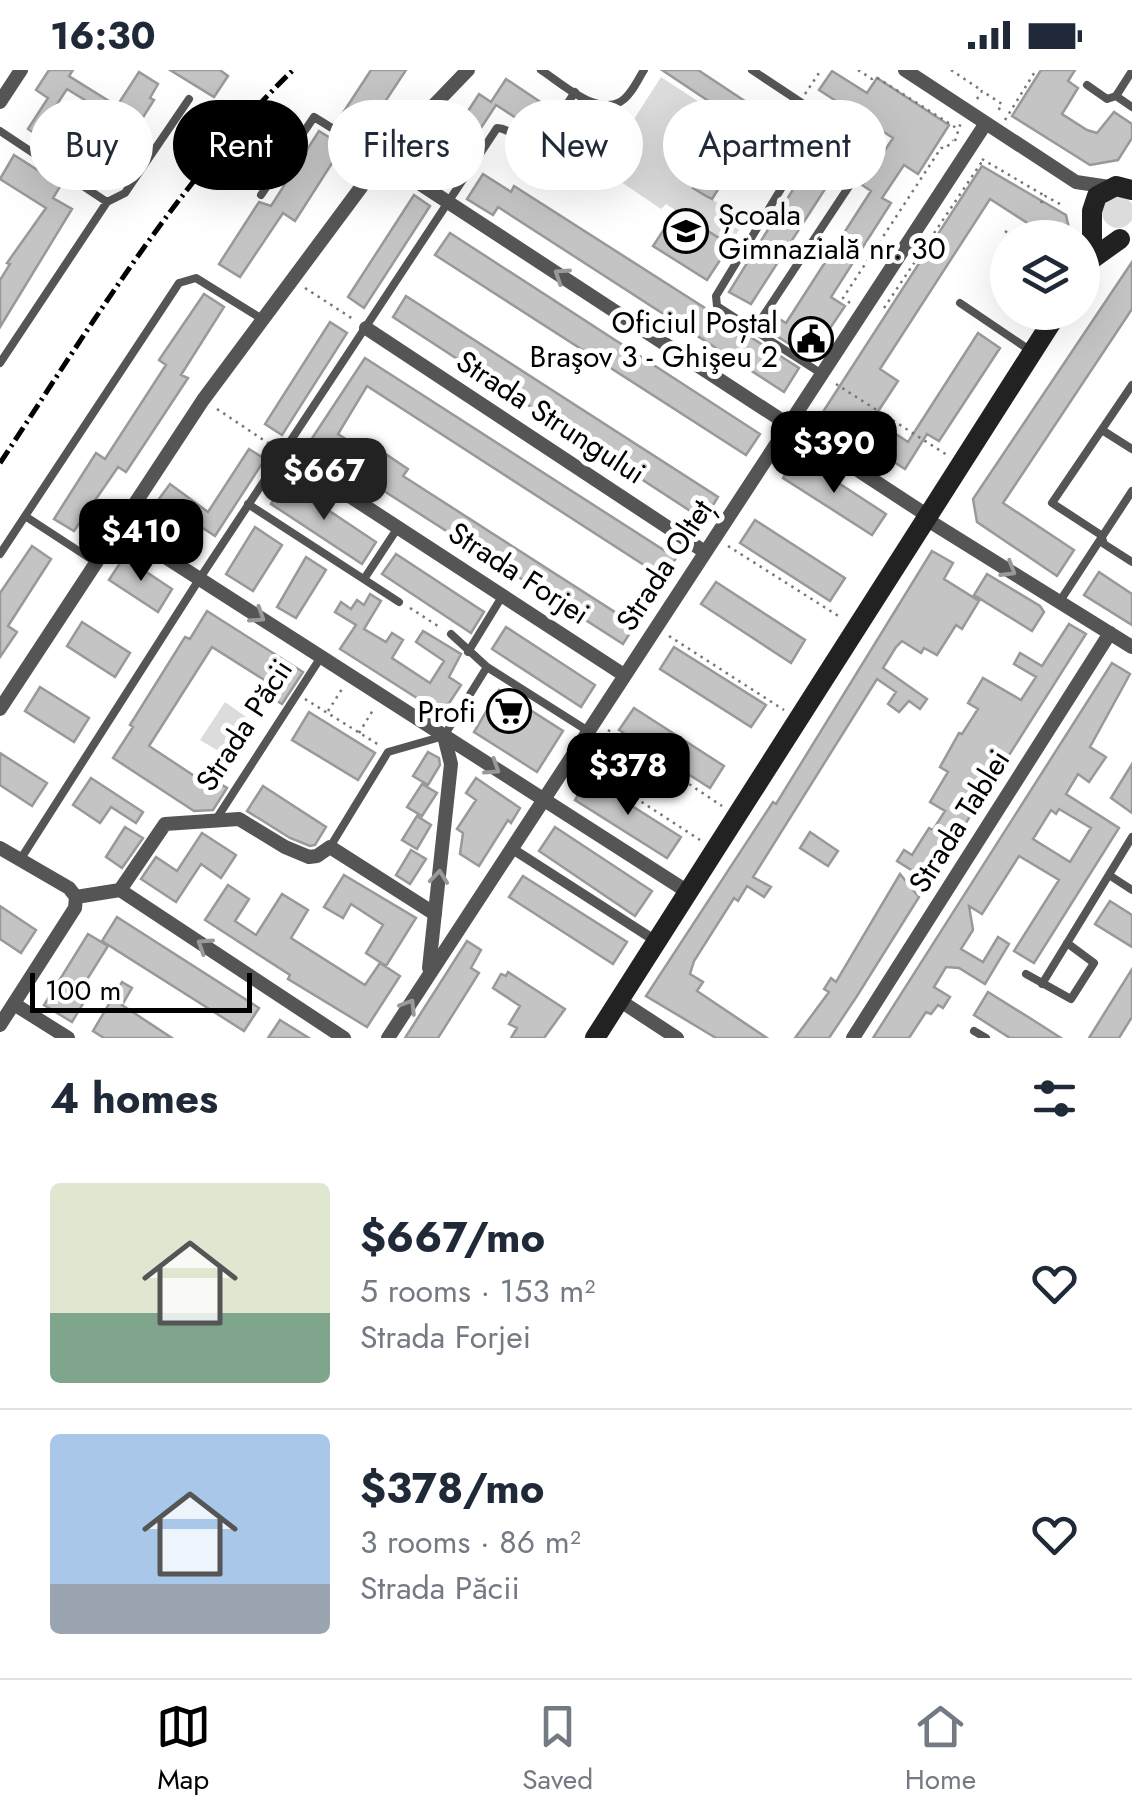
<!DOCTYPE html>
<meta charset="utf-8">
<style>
body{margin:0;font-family:Jost,sans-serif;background:#f6f6f7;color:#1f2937;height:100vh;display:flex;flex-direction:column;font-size:38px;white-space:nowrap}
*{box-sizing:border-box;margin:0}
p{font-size:32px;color:#747a83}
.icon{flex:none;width:55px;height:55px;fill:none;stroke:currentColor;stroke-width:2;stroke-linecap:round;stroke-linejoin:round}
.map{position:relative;height:968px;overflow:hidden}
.sheet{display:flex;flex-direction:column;background:#fff;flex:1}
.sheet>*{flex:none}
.guide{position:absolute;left:30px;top:30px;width:1072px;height:90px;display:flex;gap:20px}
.fabs{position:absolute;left:990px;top:150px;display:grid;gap:20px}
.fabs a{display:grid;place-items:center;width:110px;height:110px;border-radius:50%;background:#fff;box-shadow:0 10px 40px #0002;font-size:50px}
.scale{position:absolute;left:30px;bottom:25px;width:222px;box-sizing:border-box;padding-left:10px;border:5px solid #000;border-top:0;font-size:28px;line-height:35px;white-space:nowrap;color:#000;-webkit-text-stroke:8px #fff;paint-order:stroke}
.price{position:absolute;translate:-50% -85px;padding:0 22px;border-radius:20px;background:#000;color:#fff;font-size:32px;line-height:65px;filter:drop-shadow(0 2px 5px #0008)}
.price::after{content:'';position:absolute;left:50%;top:60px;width:30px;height:22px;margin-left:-15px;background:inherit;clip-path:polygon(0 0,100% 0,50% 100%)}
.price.on{background:#222;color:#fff}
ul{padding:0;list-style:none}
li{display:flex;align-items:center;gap:30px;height:250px;padding:0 50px}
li+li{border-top:2px solid #e0e1e3}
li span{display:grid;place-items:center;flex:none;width:280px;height:200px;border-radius:10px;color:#555}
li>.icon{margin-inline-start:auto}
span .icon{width:120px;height:120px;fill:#fffc;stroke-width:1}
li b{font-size:42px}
h2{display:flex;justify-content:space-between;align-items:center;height:120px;padding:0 50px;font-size:42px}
.chip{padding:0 35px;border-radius:45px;background:#fff;box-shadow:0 10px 40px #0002;font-size:35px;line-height:90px}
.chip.on{background:#000;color:#fff}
.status{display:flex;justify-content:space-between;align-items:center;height:70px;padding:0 50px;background:#fff;direction:ltr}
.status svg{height:28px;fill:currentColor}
.dock{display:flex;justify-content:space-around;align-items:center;height:140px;border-top:2px solid #e0e1e3;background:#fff;font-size:28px;color:#747a83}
.dock a{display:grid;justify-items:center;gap:5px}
.dock .on{color:#000}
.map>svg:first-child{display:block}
</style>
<div class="status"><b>16:30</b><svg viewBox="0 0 49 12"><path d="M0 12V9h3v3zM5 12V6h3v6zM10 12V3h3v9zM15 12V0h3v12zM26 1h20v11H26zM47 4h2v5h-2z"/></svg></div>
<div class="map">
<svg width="1132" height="968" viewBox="0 0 1132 968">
<rect width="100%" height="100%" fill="#fff"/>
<path fill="#dcdcdc" d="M661 7 728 51 686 113 745 150 730 175 666 134 661 139 602 99Z
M1102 142a16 16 0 1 1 32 0a16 16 0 1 1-32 0Z
M225 632 259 656 237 692 200 670Z"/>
<path fill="#c4c4c4" stroke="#999" stroke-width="2.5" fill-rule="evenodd" d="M49 0H73L69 6 117 36 139 2 158 14 150 28 154 30 142 49 140 48 132 59 124 54 101 90 82 78 74 89 28 59 48 28 36 20ZM67 19 104 42 89 66 52 42Z
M170 0H220L228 6 214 27Z
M371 0H406L365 62 341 46Z
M662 0H698L766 45 763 49 797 71 789 84 783 81 772 97 744 78 712 129 706 126 693 118 737 50Z
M1041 0H1075L1068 11 1078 18 1062 44 1087 60 1097 63 1114 42 1132 54V68L1118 90 1090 95 1012 46Z
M832 1 867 23 877 8 949 55 918 104 904 95 882 128 891 133 831 227 845 236 822 270 820 269 815 274 807 285 767 260 776 247 786 253 871 121 862 115 893 68 819 20Z
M506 9 551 39 536 61 496 35 446 111 430 100 479 24 491 32Z
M319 61 343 76 295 151 283 143 240 207 219 194 259 132 271 136Z
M829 62 852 77 751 234 729 222Z
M14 85 61 115 53 128 72 139 0 257V210L10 194 7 193 46 138 0 109Z
M982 96 1066 145 1071 168H1040L1043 163 990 129 880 299 898 311 873 349 908 372 978 263 1000 278 939 371 927 364 905 399 821 345Z
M483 104 511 122 514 116 799 298 784 322 498 137 493 145 467 129Z
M414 125 430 136 364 238 348 227Z
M676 141 730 175 707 210 653 176Z
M450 163 760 364 746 385 435 185Z
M1132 192V239L1003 433 1074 480 1057 506 977 452 973 429Z
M204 224 224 237 181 305 188 308 126 402 118 397 74 461 54 449 96 383 105 389 166 295 159 290Z
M406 226 718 427 704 450 393 247Z
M330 252 347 263 282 365 265 354Z
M365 288 676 488 664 508 367 316 338 364 381 392 387 385 408 399 403 406 635 555 623 574 309 373Z
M249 379 265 389 215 466 183 445 168 465 145 448 170 414 208 442Z
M797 386 886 444 872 465 783 408Z
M286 412 376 472 362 494 271 434Z
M755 450 845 508 830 531 740 473Z
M255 457 282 475 253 521 226 504Z
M32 476 51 489 8 556 17 562 0 587V523Z
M932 481 953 493 944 509 979 531 962 559 956 555 937 585 924 578 921 583 902 571 896 577 883 598 927 629 920 639 909 631 899 642 888 634 896 622 877 609 753 807 771 817 764 827 747 816 738 831 734 828 694 891 690 904 703 912 697 921 767 968H716L646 926 773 732 776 734Z
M396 484 484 542 471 563 382 504Z
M124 487 172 519 158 542 109 510Z
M306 487 326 500 296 548 277 537Z
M1099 502 1132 524V555L1084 525Z
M987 504 1040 536 1044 542 1032 561 974 525Z
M716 512 805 570 791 593 701 534Z
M370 524 381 531 364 559 386 572 392 563 403 570 392 588 430 613 444 591 416 572 423 561 461 584 449 607 461 615 442 644 340 579 356 555 335 542 341 532 351 539 357 530 364 535Z
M207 541 303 602 282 634 263 622 269 613 212 577 149 676 205 713 209 707 227 718 213 740 194 741 113 688 133 657 130 655 185 567 190 569Z
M82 552 130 583 115 607 67 576Z
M1069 554 1086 564 929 811 897 791 904 780 912 785 929 758 933 760 945 741 930 732 948 702 940 697 959 663 962 664 978 639 968 633 983 608 1021 630 1036 607 1014 594 1020 583 1042 596Z
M506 557 595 615 581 637 492 579Z
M674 577 766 635 751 657 660 599Z
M1112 593 1130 604 1090 677 1106 687 1089 712 1078 704 1066 724 1119 758 1034 893 1014 881 1059 810 1019 786 982 844 969 836 973 860 961 879 983 892 998 867 1009 874 985 914 959 898 946 897 934 917 950 927 943 938 938 935 931 944 926 942 909 968H873ZM1059 739 1091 758 1070 792 1033 769 1051 740 1056 744Z
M40 617 89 648 74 672 25 641Z
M499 620 563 661 537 702 474 662Z
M634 638 724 696 710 718 619 660Z
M309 642 375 683 358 710 292 670Z
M428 682 439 688 440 695 428 715 413 706Z
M0 683 47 713 32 736 0 715Z
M1132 694V743L1111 728Z
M91 708 143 742 136 753 111 737 100 753 73 735Z
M476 708 520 738 511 753 508 750 479 796 460 784 463 763 457 759 476 730 466 723Z
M588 708 681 767 667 788 575 730Z
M422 714 437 723 422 746 407 737Z
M263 716 326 757 315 775 310 776 290 768 247 741Z
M417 746 431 755 417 779 402 770Z
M125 757 143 768 122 798 106 787Z
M555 757 652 821 635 846 539 781Z
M810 762 838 781 828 796 800 778Z
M202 763 236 785 221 808 201 794 176 832 141 809 156 787 177 801Z
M411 780 426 789 410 814 396 805Z
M900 804 919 827 857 926 829 968H795L829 922 824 919 831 908 836 912Z
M344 805 416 848 386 896 366 883 383 855 351 834 343 848 324 837Z
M523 806 627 872 613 894 509 827Z
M228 815 249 829 235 851 256 865 282 824 308 840 291 868 365 915 380 893 400 906 367 957 288 909 290 905 205 850Z
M1110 831 1132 845V877L1095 854Z
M0 836 36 860 21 883 0 869Z
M117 847 259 938 244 961 102 871Z
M88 864 108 876 76 927 84 932 72 952 44 935Z
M467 871 481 880 471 898 479 903 438 968H405Z
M1132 899V947L1119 968H1089Z
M508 902 565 939 544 968H511L517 958 509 954 520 936 493 918 501 904 506 906Z
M122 912 132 918 122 935 172 968H104L93 961Z
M988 922 1033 950 1061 968H1010L974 945Z
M280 950 309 968H268Z"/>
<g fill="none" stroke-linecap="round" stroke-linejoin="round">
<path stroke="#777" stroke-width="2.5" stroke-dasharray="2.5 5" stroke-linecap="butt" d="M858 0 872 9 876 7 958 59
M951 0 981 20
M805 24 821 0
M977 29 982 21 1002 34 998 41
M1005 50 1036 0
M955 71 961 52
M982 89 1045 126
M1041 133 1045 126 1060 134
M1005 161 1015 168
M1019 168 1028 153
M305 218 353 249
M850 233 843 228 941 78H946L953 70
M884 238 983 90
M836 314 947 385
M217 339 268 373
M728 476 840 547
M410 538 441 558
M669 566 784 640
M305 629 379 675
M328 641 342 619
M608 660 722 736
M359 663 373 640
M585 695 700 770"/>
<path stroke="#555" stroke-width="8" d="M541 0C561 13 595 45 620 32 631 26 638 9 644 0
M752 0 873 80 754 260
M1087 15 1107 29 1116 26 1132 37
M1116 26 1132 1
M0 61 107 132
M261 125 314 47 382 89
M960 233 1031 281
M0 293 107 132 125 123 189 29
M822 304 717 236 716 226 824 48
M1132 315 1052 433 1101 465 1104 474 1132 492
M1102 360 1132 379
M248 434 399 532
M25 446 94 491
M0 484 179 213 196 208 262 249
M364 509 397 459
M1060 531 1132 421
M451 564 487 597 588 661
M468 582 503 525
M215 751 321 587
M330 777 388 682 444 666 487 597
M20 790 200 508 497 58C512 58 524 77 540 75L575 22
M1109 805 1132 820
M1026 904 1071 929 1094 893 1067 873
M1042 914 1132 767
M974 961 986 968"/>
<path stroke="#555" stroke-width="10" d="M511 778 656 871"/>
<path stroke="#555" stroke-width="14" d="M905 0 1076 112 1109 117
M0 32 21 0
M382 89 928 446
M366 258 705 482
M282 382 624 605
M926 449 1132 577
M117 456 688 822
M0 639 203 330 382 89 468 0
M0 778 69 818 76 827 75 838 0 955
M120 820 165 754 239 749 285 777 309 787 317 786 330 777 435 844
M76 827 120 820 344 968
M429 898 451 694 444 666
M619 930 677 968
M14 934 68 968
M388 968 986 53
M853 968 1110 563"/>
<path stroke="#222" stroke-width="20" d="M1092 189V141L1097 126 1116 116 1132 120
M1082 203 1092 189 1120 169
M595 968 1058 242"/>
<path stroke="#000" stroke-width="5" stroke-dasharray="15 5 2.5 5" stroke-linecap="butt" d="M0 393C90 257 176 114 293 0"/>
</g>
<defs><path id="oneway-chevron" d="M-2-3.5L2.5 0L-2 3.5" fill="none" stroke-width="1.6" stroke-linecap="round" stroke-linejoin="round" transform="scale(2.5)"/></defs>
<g stroke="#999">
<use href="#oneway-chevron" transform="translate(561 205) rotate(-147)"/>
<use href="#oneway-chevron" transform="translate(1009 500) rotate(31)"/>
<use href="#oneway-chevron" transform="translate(258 546) rotate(33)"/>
<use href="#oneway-chevron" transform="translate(493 698) rotate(33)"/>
<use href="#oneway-chevron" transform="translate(439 807) rotate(-84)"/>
<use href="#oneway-chevron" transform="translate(204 875) rotate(-147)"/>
<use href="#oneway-chevron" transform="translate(409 936) rotate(-58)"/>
</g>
<defs>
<g id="school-ring" transform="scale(2.25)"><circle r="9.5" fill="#fff" stroke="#000" stroke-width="1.5"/><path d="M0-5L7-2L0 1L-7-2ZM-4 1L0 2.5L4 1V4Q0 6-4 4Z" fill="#000"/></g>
<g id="civic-ring" transform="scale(2.25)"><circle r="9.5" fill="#fff" stroke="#000" stroke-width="1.5"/><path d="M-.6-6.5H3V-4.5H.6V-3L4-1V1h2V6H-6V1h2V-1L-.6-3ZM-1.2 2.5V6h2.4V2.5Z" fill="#000"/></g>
<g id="supermarket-ring" transform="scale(2.25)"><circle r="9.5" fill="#fff" stroke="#000" stroke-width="1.5"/><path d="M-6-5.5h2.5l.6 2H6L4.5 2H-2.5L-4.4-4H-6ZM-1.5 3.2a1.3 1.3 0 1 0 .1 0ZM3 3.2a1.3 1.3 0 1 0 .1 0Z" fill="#000"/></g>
</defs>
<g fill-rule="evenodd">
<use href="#school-ring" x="686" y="161"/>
<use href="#civic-ring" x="811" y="269"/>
<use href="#supermarket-ring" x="509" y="641"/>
</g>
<g text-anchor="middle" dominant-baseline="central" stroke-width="10" stroke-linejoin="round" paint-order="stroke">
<g font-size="30" fill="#000" stroke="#fff" text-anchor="end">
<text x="718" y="144" text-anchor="start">Școala<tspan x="718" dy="34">Gimnazială nr. 30</tspan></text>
<text x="778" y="252">Oficiul Poștal<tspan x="778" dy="34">Braşov 3 - Ghişeu 2</tspan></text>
<text x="476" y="641">Profi</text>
</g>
<g font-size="30" fill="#000" stroke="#fff">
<text transform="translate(551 347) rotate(33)">Strada Strungului</text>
<text transform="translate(664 495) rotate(-57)">Strada Olteț</text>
<text transform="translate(519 503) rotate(33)">Strada Forjei</text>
<text transform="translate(244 655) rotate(-57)">Strada Păcii</text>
<text transform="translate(959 751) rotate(-58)">Strada Tablei</text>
</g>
</g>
</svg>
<div class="fabs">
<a><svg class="icon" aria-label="layers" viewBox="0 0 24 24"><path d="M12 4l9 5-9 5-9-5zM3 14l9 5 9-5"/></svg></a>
</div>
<div class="scale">100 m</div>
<b class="price" style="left:834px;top:426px">$390</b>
<b class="price on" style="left:324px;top:453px">$667</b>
<b class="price" style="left:141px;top:514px">$410</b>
<b class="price" style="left:628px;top:748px">$378</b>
<div class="guide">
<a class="chip">Buy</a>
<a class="chip on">Rent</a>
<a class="chip">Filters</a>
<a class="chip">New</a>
<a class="chip">Apartment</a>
</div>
</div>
<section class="sheet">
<h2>4 homes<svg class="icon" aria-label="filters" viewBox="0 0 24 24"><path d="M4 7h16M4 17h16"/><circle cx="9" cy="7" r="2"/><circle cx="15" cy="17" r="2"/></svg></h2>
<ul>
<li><span style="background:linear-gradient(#dfe7d0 65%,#7fa58c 0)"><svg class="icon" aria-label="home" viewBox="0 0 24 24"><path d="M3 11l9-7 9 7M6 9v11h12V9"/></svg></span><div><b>$667/mo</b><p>5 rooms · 153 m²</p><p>Strada Forjei</p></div><svg class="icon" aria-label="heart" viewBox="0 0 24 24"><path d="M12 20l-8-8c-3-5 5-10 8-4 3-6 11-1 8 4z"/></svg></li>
<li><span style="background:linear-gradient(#a9c7e8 75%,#9aa5b1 0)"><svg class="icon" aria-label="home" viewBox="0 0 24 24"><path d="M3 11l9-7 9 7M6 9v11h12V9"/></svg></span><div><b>$378/mo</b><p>3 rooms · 86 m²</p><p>Strada Păcii</p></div><svg class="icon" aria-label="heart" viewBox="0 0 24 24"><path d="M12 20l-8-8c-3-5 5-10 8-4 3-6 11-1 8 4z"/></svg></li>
</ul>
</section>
<nav class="dock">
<a class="on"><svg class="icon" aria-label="map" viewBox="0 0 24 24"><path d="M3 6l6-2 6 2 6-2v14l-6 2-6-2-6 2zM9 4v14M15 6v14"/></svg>Map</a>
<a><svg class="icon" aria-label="saved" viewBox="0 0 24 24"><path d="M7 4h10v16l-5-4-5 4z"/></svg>Saved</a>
<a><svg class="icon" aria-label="home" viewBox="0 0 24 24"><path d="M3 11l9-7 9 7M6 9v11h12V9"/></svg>Home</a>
</nav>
